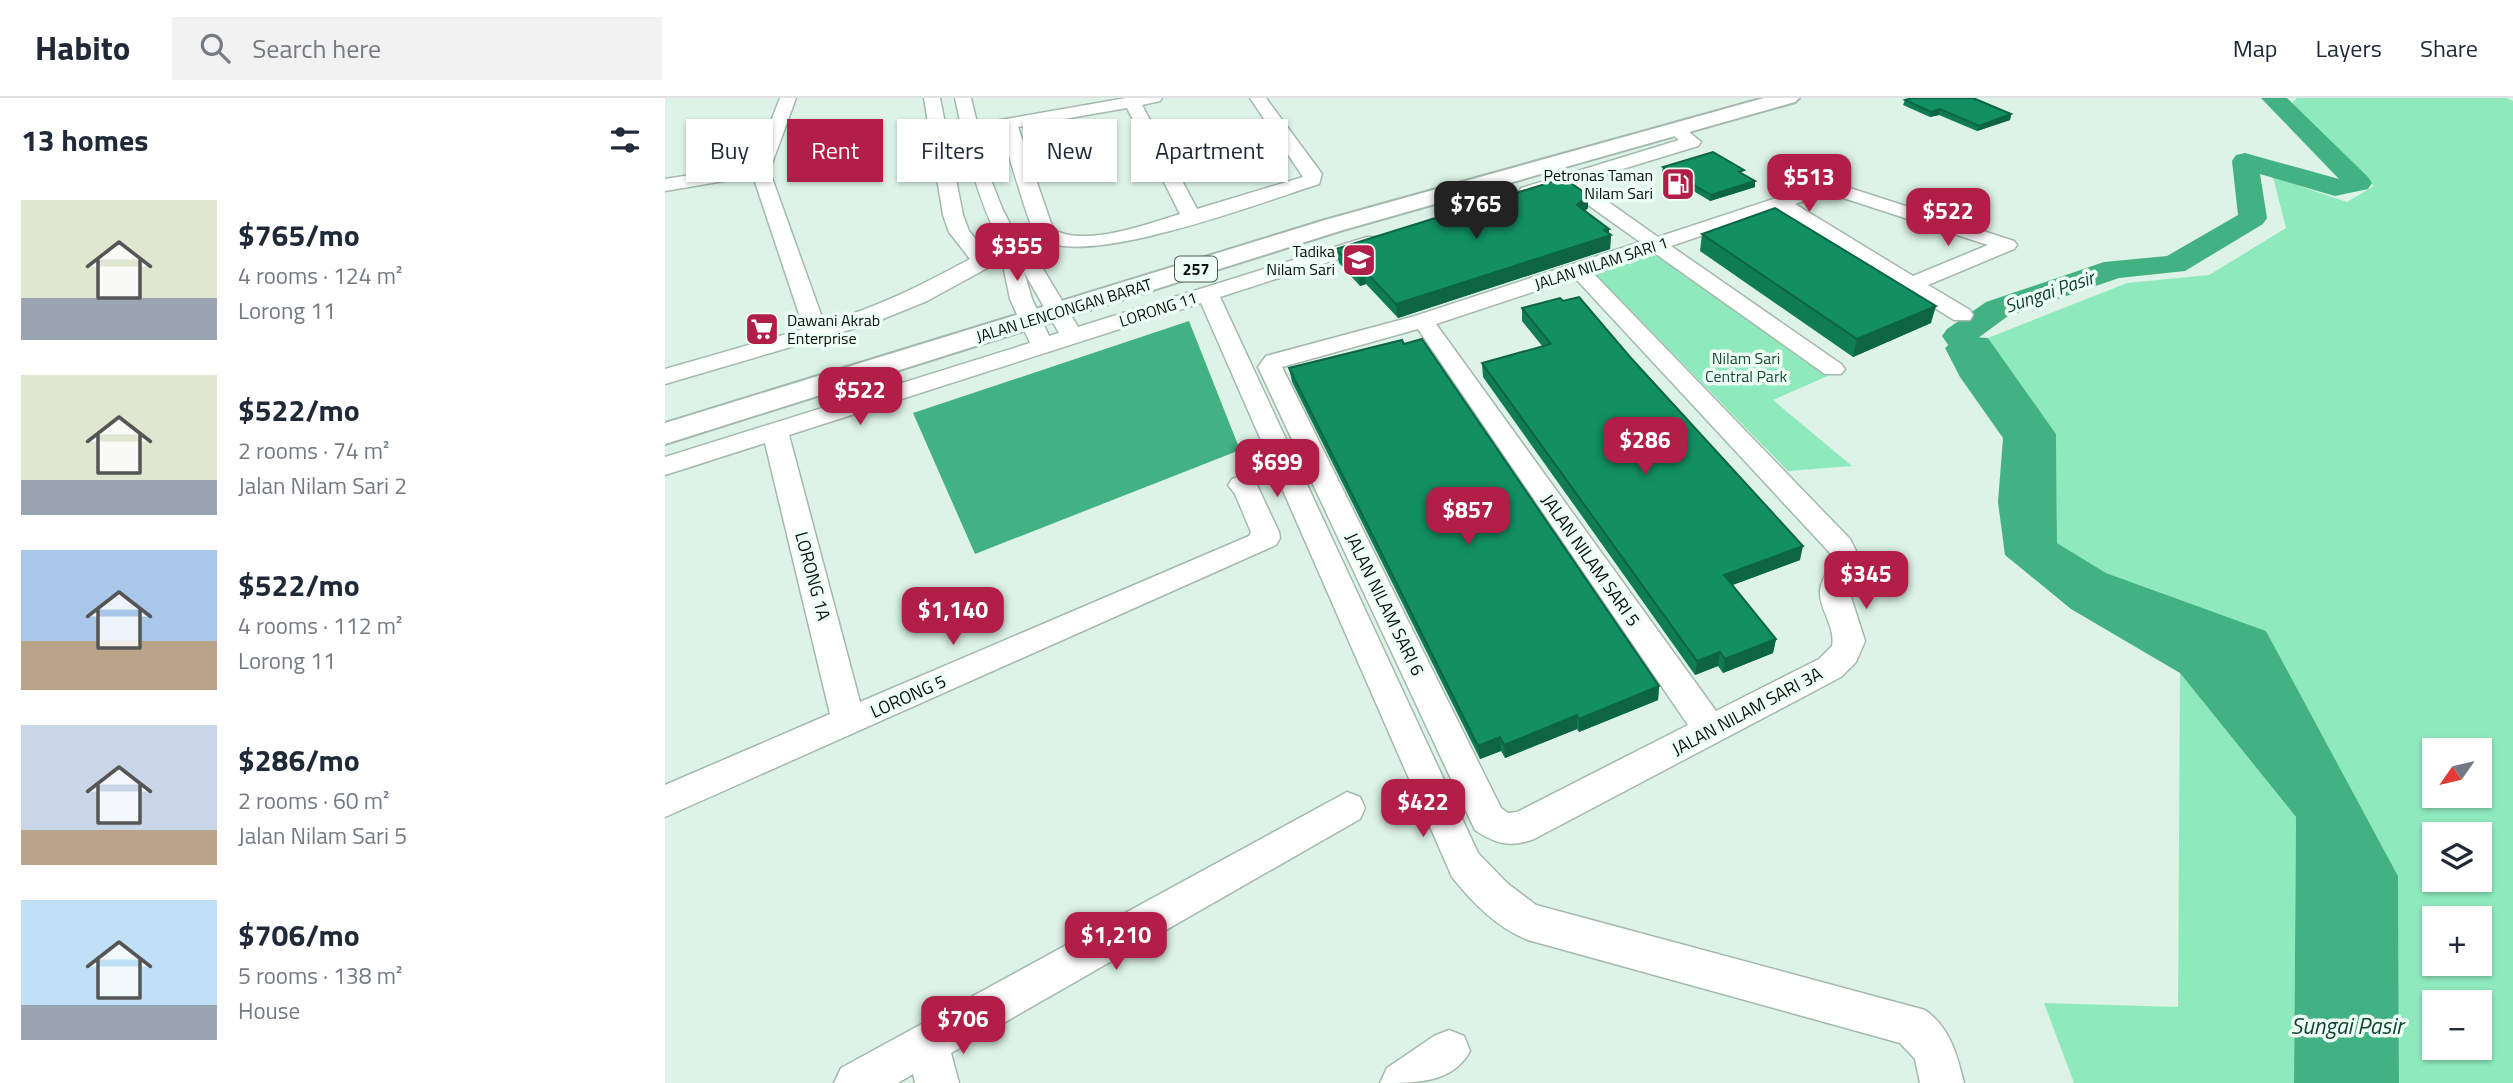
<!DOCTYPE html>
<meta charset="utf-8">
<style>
body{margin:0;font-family:"Titillium Web",sans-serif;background:#f2f2f3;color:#1f2937;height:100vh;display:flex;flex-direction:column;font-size:26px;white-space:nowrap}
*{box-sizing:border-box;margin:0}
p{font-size:23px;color:#747a83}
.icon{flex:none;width:38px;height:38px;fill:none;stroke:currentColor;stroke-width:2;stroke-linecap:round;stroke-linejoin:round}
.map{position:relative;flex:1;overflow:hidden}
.drawer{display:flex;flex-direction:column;background:#fff;width:665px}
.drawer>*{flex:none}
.guide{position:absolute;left:21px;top:21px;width:665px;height:63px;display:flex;gap:14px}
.needle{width:46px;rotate:236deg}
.buttons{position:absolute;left:1757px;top:640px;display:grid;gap:14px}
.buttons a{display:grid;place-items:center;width:70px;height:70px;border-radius:0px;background:#fff;box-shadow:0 2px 5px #0004;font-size:35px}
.price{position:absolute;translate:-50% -60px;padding:0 16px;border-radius:14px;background:#b11e47;color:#fff;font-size:23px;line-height:46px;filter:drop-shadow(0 2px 4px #0008)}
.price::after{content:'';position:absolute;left:50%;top:42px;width:21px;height:16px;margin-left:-10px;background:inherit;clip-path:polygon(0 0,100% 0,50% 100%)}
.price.selected{background:#222;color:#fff}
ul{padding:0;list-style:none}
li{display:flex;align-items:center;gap:21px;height:175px;padding:0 21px}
li span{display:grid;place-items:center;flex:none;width:196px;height:140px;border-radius:0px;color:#555}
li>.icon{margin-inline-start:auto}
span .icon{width:84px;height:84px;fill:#fffc;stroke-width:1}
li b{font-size:30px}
h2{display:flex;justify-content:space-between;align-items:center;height:84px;padding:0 21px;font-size:30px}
.chip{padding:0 24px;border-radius:0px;background:#fff;box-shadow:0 2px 5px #0004;font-size:24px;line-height:63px}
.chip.selected{background:#b11e47;color:#fff}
header{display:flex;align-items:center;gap:42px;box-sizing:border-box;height:98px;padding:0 35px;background:#fff;border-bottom:2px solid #e0e1e3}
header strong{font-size:33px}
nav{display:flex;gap:38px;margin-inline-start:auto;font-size:24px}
.search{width:490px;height:63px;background:#f2f2f3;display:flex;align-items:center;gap:18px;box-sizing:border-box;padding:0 24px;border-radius:0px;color:#747a83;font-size:26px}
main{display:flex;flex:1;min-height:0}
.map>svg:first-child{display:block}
</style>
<header>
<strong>Habito</strong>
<div class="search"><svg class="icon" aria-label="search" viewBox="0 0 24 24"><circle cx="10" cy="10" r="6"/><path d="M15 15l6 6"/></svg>Search here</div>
<nav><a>Map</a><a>Layers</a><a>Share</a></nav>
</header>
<main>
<section class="drawer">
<h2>13 homes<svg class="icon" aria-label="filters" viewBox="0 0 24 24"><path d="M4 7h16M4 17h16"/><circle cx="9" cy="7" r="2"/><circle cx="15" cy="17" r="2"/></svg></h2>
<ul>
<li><span style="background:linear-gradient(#dfe7d0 70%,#9aa5b1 0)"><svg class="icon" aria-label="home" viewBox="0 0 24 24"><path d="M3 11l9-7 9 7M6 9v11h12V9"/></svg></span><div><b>$765/mo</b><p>4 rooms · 124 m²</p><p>Lorong 11</p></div></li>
<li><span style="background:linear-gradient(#dfe7d0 75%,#9aa5b1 0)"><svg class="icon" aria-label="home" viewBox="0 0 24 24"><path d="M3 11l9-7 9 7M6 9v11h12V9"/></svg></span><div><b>$522/mo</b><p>2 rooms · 74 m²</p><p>Jalan Nilam Sari 2</p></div></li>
<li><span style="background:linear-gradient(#a9c7e8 65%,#b9a48a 0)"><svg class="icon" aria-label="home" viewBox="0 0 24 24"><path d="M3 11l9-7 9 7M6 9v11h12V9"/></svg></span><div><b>$522/mo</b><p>4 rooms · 112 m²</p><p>Lorong 11</p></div></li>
<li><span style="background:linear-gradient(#c9d6e8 75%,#b9a48a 0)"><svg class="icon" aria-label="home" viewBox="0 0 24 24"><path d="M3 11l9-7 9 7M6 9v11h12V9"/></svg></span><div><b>$286/mo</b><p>2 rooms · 60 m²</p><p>Jalan Nilam Sari 5</p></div></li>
<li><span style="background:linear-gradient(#bfe0f5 75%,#9aa5b1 0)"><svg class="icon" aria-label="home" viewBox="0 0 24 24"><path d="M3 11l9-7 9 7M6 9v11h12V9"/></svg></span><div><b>$706/mo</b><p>5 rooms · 138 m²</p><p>House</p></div></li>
</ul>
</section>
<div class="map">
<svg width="1848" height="985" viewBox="0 0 1848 985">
<rect width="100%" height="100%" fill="#ddf3e7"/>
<path fill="#8eeabd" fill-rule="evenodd" d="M1632 0H1841L1848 3V985H1734L1733 778 1601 533 1441 475 1392 445 1391 336 1323 240 1462 185 1544 177 1621 130 1608 79 1682 104 1709 88 1627 5ZM1769 653H1815V698H1769ZM1769 737H1815V782H1769ZM1769 821H1815V866H1769ZM1769 905H1815V950H1769Z
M990 153 1165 277 1108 302 1187 368 1123 373 931 177 936 169Z
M1515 575 1631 719 1629 985H1409L1379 905 1513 909Z"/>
<path fill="#43b282" d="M524 223 575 352 310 456 248 315Z
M1294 238 1323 240 1391 336 1392 445 1441 475 1601 533 1733 778 1734 985H1629L1631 719 1515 575 1406 511 1340 457 1333 404 1338 340 1295 279 1280 250Z"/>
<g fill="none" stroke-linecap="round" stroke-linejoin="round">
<path fill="#43b282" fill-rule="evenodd" d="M1596 0H1622L1703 79 1707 85 1703 91 1670 98 1595 76 1602 120 1598 126 1520 173 1454 180 1343 218 1313 240 1348 288 1343 296 1330 299 1317 296 1277 238 1282 231 1321 204 1439 164 1502 158 1573 117 1567 63 1571 57 1580 55 1674 81Z"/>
<g stroke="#a4b9ad" stroke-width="3">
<path id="minor" d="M115 0H131L105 71 106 77 159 225C211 210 257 187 305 161L284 134 278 117 259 0H275L298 117 304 133 321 154 336 147C311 97 302 55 290 0H306L326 82 337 110 355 146 369 156 413 229 702 139H716L719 143 716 147 555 199 813 755 842 785 871 807 1260 912C1285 930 1292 956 1299 985H1255L1250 961 1235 945 863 842C831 829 808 805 787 779L536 205 124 337 195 604 584 438 586 434 570 396 563 387 567 381 576 378 591 385 614 434 615 440 611 447 0 719V687L165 616 100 345 0 377V359L365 245 345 201 337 162 262 203 208 225 0 286V271L139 231 88 78 0 93V81L89 67ZM359 174 394 235 384 238 367 201Z
M461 0H497L495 3 477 7 532 111 638 79 585 0H601L657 76 654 86C603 102 410 176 372 138 364 131 342 48 336 32L324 34 315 29 324 24ZM462 10 515 116C483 126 418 150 388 131L353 29Z
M1011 27 1017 28 1036 44 1033 48 915 84 993 139 1163 83 1349 143 1352 147 1349 151 1263 187 1305 212 1308 217 1305 222H1289L1112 112 1006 148 1176 266 1180 271 1176 276H1160L988 154 927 174 1185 441 1195 461 1185 496 1200 543 1191 564 1176 579 869 741C845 750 831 746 810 732L593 269 601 258 750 218 975 144 898 89 863 100 854 94 856 90 886 81 881 75 884 71 890 70 903 76 1014 42 1002 32ZM1163 95 1323 147 1248 178 1130 106ZM910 180 1165 455C1169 470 1156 478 1155 493 1154 512 1171 528 1167 548L1154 561 1051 613 771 226ZM753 231 1023 627 852 714 843 715 836 710 617 269Z
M682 694 695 699 700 710 695 721 286 955 294 985H250L248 976 233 985H169L176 970Z
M784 932 799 938 805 953C788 985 752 985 715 985L722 970 769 938Z"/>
</g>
<g stroke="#a4b9ad" stroke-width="4">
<path id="highway" d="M1099 0H1134L1130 4 678 132 0 346V325L660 122Z"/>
</g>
<use href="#minor" fill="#fff" fill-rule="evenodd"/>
<use href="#highway" fill="#fff" fill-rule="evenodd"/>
</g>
<path fill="#0f7c55" d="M1240 2 1346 16 1345 22 1312 33 1274 17 1265 19 1238 7Z
M998 69 1079 76 1090 83V89L1045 103 997 74Z
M923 110 920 113 946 137 945 151 733 220 701 186 695 188 674 165 671 151Z
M1037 136 1266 225 1188 259 1035 153Z
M857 210 1135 462 1067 487 1111 541 1108 555 1058 575 1053 568 1030 577 818 279 817 265 878 249 857 223Z
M624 270 994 588 993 602 914 634 912 631 840 660 836 653 815 661 627 284Z"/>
<path fill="#0d6545" d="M1275 11 1274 17 1265 19 1266 14Z
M1346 16 1345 22 1312 33 1314 28Z
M1090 83V89L1045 103 1046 97Z
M923 97V110L912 120V107Z
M944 131V138L946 137 945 151 733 220 731 206Z
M699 172 701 186 695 188 693 174Z
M1271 208 1266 225 1188 259 1192 241Z
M1138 448 1135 462 1057 491 1059 477Z
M1111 541 1108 555 1058 575 1060 561Z
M1055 554 1053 568 1030 577 1032 563Z
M994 588 993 602 914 634V621Z
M912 617V631L840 660 839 647Z
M835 639 836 653 815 661 813 648Z"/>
<path fill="#129063" stroke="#0d6545" stroke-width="2" d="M1247 0H1308L1346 16 1314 28 1275 11 1266 14 1240 2Z
M1048 54 1079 72 1074 74 1090 83 1046 97 998 69Z
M899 80 923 97 912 107 944 131 939 132 946 137 731 206 699 172 693 174 671 151Z
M1110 110 1271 208 1192 241 1037 136Z
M914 199 965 259 1138 448 1059 477 1111 541 1060 561 1055 554 1032 563 817 265 886 246 857 210 895 200 898 203Z
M757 241 994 588 914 621 912 617 839 647 835 639 813 648 624 270 737 242 739 246Z"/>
<defs>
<g id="fuel-square" transform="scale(1.75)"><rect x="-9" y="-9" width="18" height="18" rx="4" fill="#b11e47" stroke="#edfff5"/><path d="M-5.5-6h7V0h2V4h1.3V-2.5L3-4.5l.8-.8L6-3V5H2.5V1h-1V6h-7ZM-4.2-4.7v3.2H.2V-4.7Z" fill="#fff"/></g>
<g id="school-square" transform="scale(1.75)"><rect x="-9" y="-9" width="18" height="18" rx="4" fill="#b11e47" stroke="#edfff5"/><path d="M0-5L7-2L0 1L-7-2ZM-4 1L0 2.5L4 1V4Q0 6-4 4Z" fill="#fff"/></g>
<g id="supermarket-square" transform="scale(1.75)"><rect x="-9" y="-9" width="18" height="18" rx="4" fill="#b11e47" stroke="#edfff5"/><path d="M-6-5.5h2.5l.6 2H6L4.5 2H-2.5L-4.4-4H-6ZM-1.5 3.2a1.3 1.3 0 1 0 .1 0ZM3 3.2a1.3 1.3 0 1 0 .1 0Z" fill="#fff"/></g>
</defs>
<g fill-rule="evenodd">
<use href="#fuel-square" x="1013" y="86"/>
<use href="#school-square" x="694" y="162"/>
<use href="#supermarket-square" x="97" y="231"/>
</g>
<g text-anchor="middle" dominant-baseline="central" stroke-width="7" stroke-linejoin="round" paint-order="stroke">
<g font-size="16" fill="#0a110d" stroke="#edfff5" text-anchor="end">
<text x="988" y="77">Petronas Taman<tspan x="988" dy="18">Nilam Sari</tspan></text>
<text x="670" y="153">Tadika<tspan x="670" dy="18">Nilam Sari</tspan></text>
<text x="122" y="222" text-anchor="start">Dawani Akrab<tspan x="122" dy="18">Enterprise</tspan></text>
</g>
<g font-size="16" fill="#0a110d" stroke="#edfff5">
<text transform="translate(936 165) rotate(-18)">JALAN NILAM SARI 1</text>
<text transform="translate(493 211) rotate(-18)">LORONG 11</text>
<text transform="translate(399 212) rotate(-17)">JALAN LENCONGAN BARAT</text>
</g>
<rect fill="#edfff5" stroke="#4e5853" stroke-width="2" x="510" y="158.5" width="42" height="25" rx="5"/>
<g font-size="16" font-weight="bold" fill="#0a110d">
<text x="531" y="171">257</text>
</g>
<g font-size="16" fill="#1d4a36" stroke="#edfff5">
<text x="1081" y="260">Nilam Sari<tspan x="1081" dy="18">Central Park</tspan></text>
</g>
<g font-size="18" fill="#0a110d" stroke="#edfff5">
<text transform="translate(926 462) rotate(55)">JALAN NILAM SARI 5</text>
<text transform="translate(148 478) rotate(75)">LORONG 1A</text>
<text transform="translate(720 506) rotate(64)">JALAN NILAM SARI 6</text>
<text transform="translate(243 598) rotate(-24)">LORONG 5</text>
<text transform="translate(1082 613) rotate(-28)">JALAN NILAM SARI 3A</text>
</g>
<g font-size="19" font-style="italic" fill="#14422e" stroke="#edfff5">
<text transform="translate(1384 193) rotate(-19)">Sungai Pasir</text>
</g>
<g font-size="23" font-style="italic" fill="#14422e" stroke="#edfff5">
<text x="1682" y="927">Sungai Pasir</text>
</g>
</g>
</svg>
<div class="buttons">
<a><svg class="needle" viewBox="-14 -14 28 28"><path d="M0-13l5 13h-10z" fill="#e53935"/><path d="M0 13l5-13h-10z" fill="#747a83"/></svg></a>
<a><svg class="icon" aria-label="layers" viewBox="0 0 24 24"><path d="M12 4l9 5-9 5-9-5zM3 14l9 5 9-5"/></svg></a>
<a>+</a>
<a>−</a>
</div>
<b class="price" style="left:1144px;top:116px">$513</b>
<b class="price selected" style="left:811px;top:143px">$765</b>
<b class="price" style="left:1283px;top:150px">$522</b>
<b class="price" style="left:352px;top:185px">$355</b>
<b class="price" style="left:195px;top:329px">$522</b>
<b class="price" style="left:980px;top:379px">$286</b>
<b class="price" style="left:612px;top:401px">$699</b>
<b class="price" style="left:803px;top:449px">$857</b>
<b class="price" style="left:1201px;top:513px">$345</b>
<b class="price" style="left:288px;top:549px">$1,140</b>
<b class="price" style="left:758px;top:741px">$422</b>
<b class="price" style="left:451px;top:874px">$1,210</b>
<b class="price" style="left:298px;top:958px">$706</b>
<div class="guide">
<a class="chip">Buy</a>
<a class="chip selected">Rent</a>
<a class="chip">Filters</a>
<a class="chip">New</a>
<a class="chip">Apartment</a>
</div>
</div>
</main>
